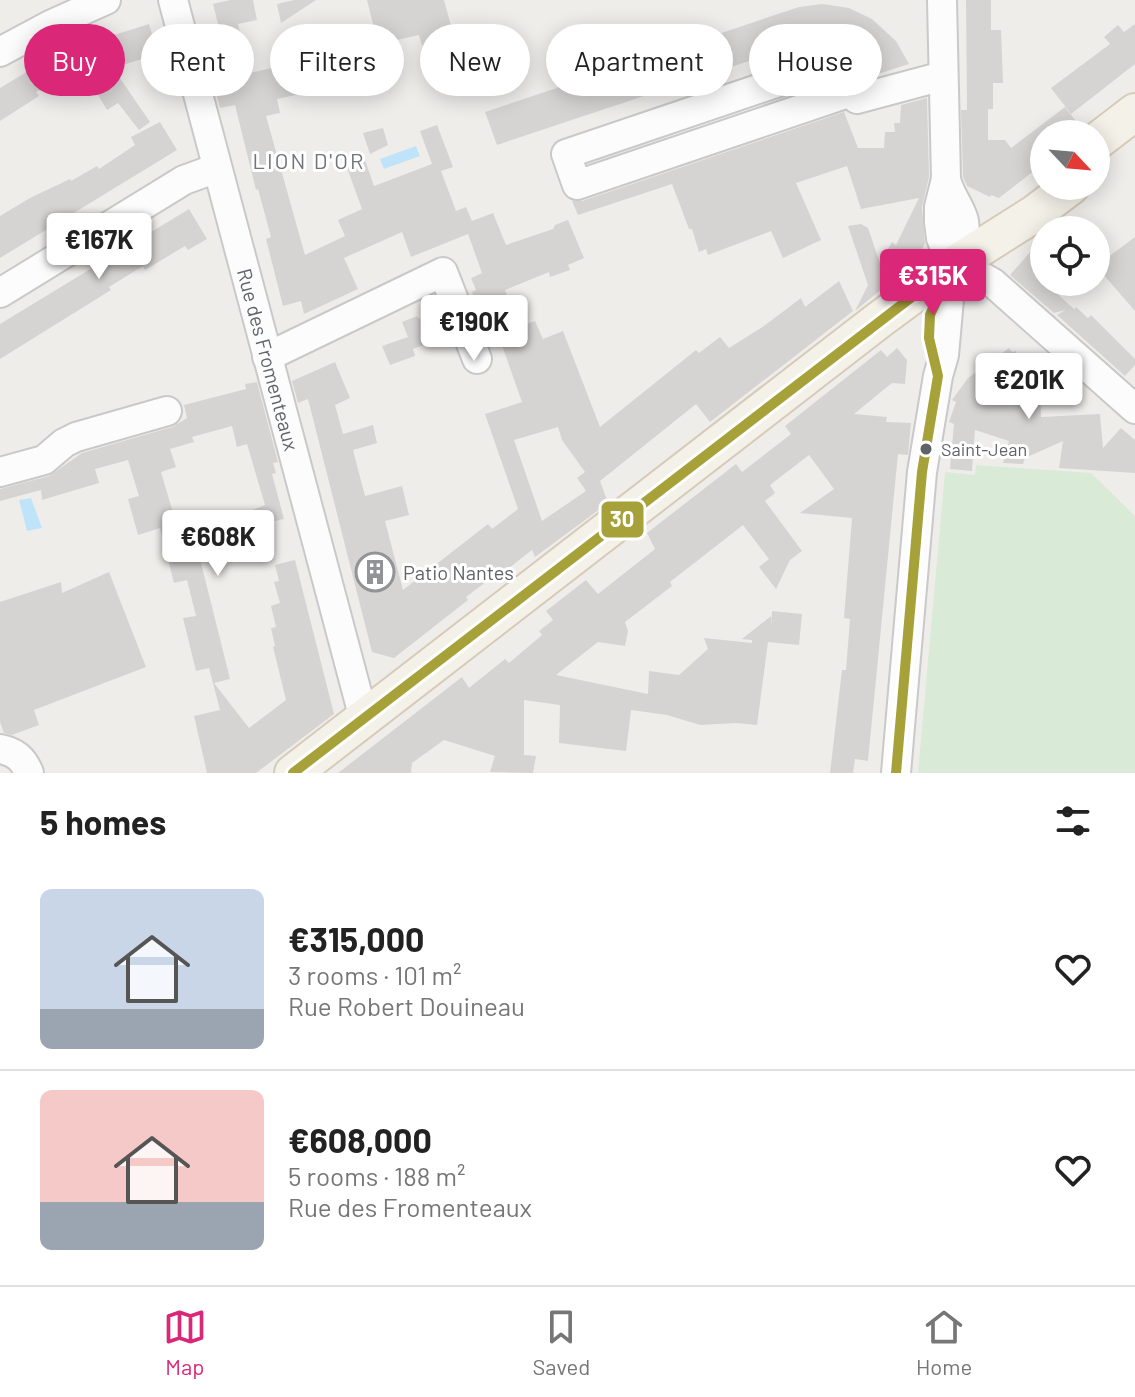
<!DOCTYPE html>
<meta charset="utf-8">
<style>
body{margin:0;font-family:Barlow,sans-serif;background:#f6f6f6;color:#222;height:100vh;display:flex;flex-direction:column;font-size:30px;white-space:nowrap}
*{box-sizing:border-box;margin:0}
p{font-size:26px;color:#767676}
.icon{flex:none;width:44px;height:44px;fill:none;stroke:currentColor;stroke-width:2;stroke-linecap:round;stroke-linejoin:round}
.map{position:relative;height:773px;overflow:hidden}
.panel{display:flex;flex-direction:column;background:#fff;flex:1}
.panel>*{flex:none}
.hud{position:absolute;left:24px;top:24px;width:1088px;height:72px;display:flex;gap:16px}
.needle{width:52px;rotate:116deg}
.tools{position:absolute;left:1030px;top:120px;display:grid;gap:16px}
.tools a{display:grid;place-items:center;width:80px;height:80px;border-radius:50%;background:#fff;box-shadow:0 4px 20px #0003;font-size:40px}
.price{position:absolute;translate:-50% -68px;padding:0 18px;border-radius:8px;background:#fff;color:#222;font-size:26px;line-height:52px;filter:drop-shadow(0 2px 4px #0008)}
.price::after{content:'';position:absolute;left:50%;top:48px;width:24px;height:18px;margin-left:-12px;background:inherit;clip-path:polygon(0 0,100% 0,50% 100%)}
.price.selected{background:#db2777;color:#fff}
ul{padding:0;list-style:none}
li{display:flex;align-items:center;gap:24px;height:200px;padding:0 40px}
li+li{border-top:2px solid #e0e0e0}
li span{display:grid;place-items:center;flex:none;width:224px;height:160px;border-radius:12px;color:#555}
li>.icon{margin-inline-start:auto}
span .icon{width:96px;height:96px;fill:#fffc;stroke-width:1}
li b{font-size:34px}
h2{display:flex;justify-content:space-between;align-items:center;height:96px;padding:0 40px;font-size:34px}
.chip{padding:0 28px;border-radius:36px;background:#fff;box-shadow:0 4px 20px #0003;font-size:28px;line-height:72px}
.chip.selected{background:#db2777;color:#fff}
.menu{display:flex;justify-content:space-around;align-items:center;height:112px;border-top:2px solid #e0e0e0;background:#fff;font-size:22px;color:#767676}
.menu a{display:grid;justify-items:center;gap:4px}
.menu .selected{color:#db2777}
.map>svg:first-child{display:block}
</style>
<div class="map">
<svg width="1135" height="773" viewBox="0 0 1135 773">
<rect width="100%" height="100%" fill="#efedea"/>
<path fill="#d9ead6" d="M976 465 1091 473 1135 516V773H918L945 472 975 475Z"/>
<path fill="#bfe4f9" d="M416 146 420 156 384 169 380 159Z
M31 498 42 528 27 531 19 500Z"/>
<path fill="#d6d4d3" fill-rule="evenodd" d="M230 0H253L257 20 238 24 249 73 307 60 314 91 277 99 280 113 266 116 305 255 345 236 338 220 362 209 346 165 364 157 374 186 432 164 420 131 437 125 453 167 441 171 456 211 466 207 472 221 493 213 506 245 553 229 555 225 568 220 584 258 568 265 570 270 550 277 549 272 505 290 519 327 535 321 543 339 563 331 600 427 696 350 699 353 720 337 729 348 764 326 801 298 805 307 839 281 853 311 710 422 696 404 600 481 608 503 535 557 532 550 496 578 494 576 466 597 468 600 394 658 372 652 308 399 298 403 292 381 335 362 350 398 335 405 343 434 373 425 377 443 353 450 365 496 402 486 409 515 385 521 403 590 488 524 492 529 518 509 485 414 522 402 499 337 495 338 490 324 483 328 471 298 474 297 472 292 476 290 471 278 482 273 468 234 411 257 402 232 344 258 358 289 304 314 301 301 283 306 266 239 271 237 258 189 256 190 235 105 220 108 213 81 222 79 216 49 224 48 213 4ZM558 427 562 440 585 472 577 478 586 491 542 521 514 440Z
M294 0H316L281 23 277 4Z
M367 0H444L458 51 426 60 419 35 361 48 363 54 336 60 330 36 374 28Z
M966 0H991V30H1001L1003 83H993V109H988V140H1005L1011 148 1065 107 1081 128 1077 134H1044V163L999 198 991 195 990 197 967 186 963 177 961 110H967Z
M822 4 849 8 872 19 896 41 909 64 875 75 866 59 848 44 805 37 806 42 497 145 485 112 799 7Z
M149 24 158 54 113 68 150 122 139 130 118 103 107 110 85 73 80 76 78 72 36 92 39 96 0 121V88L25 73 30 66 92 36 95 41Z
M1135 24V64L1071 114 1051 88 1110 44 1104 37 1118 25 1124 32Z
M927 98 929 177 922 207 925 243 916 261 855 311 868 285 848 226 861 224 868 228 880 263 892 242 896 245 919 198 861 209 847 166 796 183 821 240 783 258 771 231 708 255 706 249 699 252 692 229H689L672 184 578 215 572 201H582L844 112 858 148H884L885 132H895L894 123H900L901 105Z
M160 122 177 150 0 258V216L30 198 70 179 71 181 97 166 99 169 135 145 131 137Z
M383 128 388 145 370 154 363 133Z
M189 209 207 239 188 250 185 246 145 270 143 266 109 287 111 290 0 359V324Z
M1135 237V311L1096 266Z
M1031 251 1044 263V282L1074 309 1076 307 1088 318 1091 315 1135 359V365L1125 376 1057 315 1065 310 1054 313 1010 275Z
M440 311 453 345 451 346 447 336 413 349 415 356 390 365 382 346 408 337 402 322 417 316 419 319Z
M897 348 907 360 905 384 892 383 854 414 887 417 886 422 911 423 908 455 898 454 868 761 855 759 853 773H830L842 670H846L850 619 844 618 852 518 800 513 834 489 809 455 770 485 775 493 765 501 802 551 790 560 776 589 759 567 769 559 743 525 670 582 672 586 625 622 628 631 625 646 598 642 556 675 648 694 649 671 679 675 708 649 704 638 752 643V640L742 639 771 616V626L772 611 802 614 799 645 768 642 757 725 736 723 700 725 667 715 631 710 626 751 559 743 560 705 524 700V755L536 756 533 773 490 772 495 756 444 740 412 763 411 773H338L462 677 469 688 505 659 509 663 542 635 539 631 553 620 546 611 586 580 598 594 655 549 647 533 736 464 742 472 791 434 785 426 881 350 887 357Z
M1009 348 1012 352 1016 351 1017 355 1038 354 1041 417 1100 414 1103 448 1121 428 1135 440V473L1059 468 1063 441 1025 458 1023 464 1003 463 1009 441 975 430 972 471 950 469 954 424 949 422 956 402 952 400 968 378Z
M257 382 278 462 273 463 276 473 272 474 284 519 253 526 250 511 265 505 247 444 237 447 232 426 192 437 194 442 170 449 176 467 161 472 181 540 194 535 230 679 214 683 249 728 286 700 273 647 275 646 271 628 276 627 271 606 280 603 274 582 279 581 275 565 295 560 334 714 256 773H207L194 716 220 710 209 668 196 671 183 618 196 616 187 580 174 583 160 528 138 535 128 499 139 496 128 460 95 469 99 483 42 500 41 490 0 501V489L49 476 82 453 172 427 187 418 184 405 246 389 245 384Z
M109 572 146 667 34 710 39 725 12 735 4 733 0 722V602L61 582 62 593Z"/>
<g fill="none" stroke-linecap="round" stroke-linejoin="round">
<g stroke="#c9c9ca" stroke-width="32">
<g id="minor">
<path id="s1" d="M173 0 364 719"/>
<path d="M942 0 946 179C949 193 957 202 962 215 970 233 957 255 949 272"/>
<path d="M0 52 50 25 106 0"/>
<path d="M854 91C844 73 831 72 811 71L566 154 577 185 854 91 857 99 943 76"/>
<path d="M952 266 977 274 993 283 1135 409"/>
<path d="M0 293 184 180 217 168"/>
<path d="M267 357 443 272 477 359"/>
<path d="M0 472 44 460 64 443 76 437 167 411"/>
<path d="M0 749C15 752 23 758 29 773"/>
<path d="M896 773 922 472 938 376 944 355 952 266 941 238 939 222V207L946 179"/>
</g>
</g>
<g stroke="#d6cbb8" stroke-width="40">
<path id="major" d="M1096 142 1135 112
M293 773 879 320 952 266 1034 214 1071 186"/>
</g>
<use href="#minor" stroke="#fdfcfc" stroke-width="28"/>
<use href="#major" stroke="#f4f1e9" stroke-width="36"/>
<g stroke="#fff" stroke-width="16">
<path id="bus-1" d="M293 773 952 266
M896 773 922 472 938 376 929 338 930 315 952 266"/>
</g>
<use href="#bus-1" stroke="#a7a139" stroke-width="10"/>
</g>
<defs>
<g id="building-ring" transform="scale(2)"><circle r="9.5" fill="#fff" stroke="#919396" stroke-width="1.5"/><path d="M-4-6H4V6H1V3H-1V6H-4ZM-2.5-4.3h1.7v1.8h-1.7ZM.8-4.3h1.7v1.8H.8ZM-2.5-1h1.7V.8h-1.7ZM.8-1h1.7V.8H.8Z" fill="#919396"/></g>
</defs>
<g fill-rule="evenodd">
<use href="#building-ring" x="375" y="572"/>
</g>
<circle fill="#5f6368" stroke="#fff" stroke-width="3" cx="926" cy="449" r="7"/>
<g text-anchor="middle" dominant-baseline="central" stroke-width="6" stroke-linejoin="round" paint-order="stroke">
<g font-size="18" fill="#5f6368" stroke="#fff" text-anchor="start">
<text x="941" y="449">Saint-Jean</text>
</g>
<g font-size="20" fill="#5f6368" stroke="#fff">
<text stroke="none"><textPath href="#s1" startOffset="372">Rue des Fromenteaux</textPath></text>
</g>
<g font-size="20" fill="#5f6368" stroke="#fff" text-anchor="start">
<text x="403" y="572">Patio Nantes</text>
</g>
<g font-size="22" letter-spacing="2" fill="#70757a" stroke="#fff">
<text x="309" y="160">LION D'OR</text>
</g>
</g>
<rect stroke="#fff" stroke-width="3" x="600" y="500" width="45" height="39" rx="8" fill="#a7a139"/>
<g font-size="22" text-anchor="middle" font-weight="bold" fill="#fff">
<text x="622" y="527">30</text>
</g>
</svg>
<div class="tools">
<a><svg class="needle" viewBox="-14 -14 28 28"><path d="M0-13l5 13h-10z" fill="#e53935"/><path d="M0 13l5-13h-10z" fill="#767676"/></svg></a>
<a><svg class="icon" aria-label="locate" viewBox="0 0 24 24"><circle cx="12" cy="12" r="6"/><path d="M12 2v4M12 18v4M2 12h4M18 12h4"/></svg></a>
</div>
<b class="price" style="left:99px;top:281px">€167K</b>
<b class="price selected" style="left:933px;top:317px">€315K</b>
<b class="price" style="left:474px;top:363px">€190K</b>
<b class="price" style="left:1029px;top:421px">€201K</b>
<b class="price" style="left:218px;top:578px">€608K</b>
<div class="hud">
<a class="chip selected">Buy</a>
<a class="chip">Rent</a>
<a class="chip">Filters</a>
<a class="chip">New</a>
<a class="chip">Apartment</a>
<a class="chip">House</a>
</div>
</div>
<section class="panel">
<h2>5 homes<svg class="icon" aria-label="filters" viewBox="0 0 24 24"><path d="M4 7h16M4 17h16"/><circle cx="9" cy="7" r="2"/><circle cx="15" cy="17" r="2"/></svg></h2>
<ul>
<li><span style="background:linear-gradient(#c9d6e8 75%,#9aa5b1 0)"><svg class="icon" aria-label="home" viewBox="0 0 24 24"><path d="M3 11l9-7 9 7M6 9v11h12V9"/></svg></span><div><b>€315,000</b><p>3 rooms · 101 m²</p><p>Rue Robert Douineau</p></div><svg class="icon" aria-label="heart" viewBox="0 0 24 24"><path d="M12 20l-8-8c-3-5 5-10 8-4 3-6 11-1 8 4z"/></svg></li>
<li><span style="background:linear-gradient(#f6c9c9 70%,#9aa5b1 0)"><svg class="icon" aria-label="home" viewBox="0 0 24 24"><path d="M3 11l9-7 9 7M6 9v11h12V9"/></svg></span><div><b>€608,000</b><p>5 rooms · 188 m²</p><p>Rue des Fromenteaux</p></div><svg class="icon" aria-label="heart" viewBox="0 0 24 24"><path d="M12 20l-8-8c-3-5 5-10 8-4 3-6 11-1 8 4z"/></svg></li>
</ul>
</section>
<nav class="menu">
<a class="selected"><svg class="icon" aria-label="map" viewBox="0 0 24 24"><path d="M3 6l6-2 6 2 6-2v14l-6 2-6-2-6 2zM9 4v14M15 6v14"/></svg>Map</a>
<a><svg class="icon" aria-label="saved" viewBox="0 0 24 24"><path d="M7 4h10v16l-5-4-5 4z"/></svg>Saved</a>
<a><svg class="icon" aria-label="home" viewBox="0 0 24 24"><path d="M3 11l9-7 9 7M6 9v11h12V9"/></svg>Home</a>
</nav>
